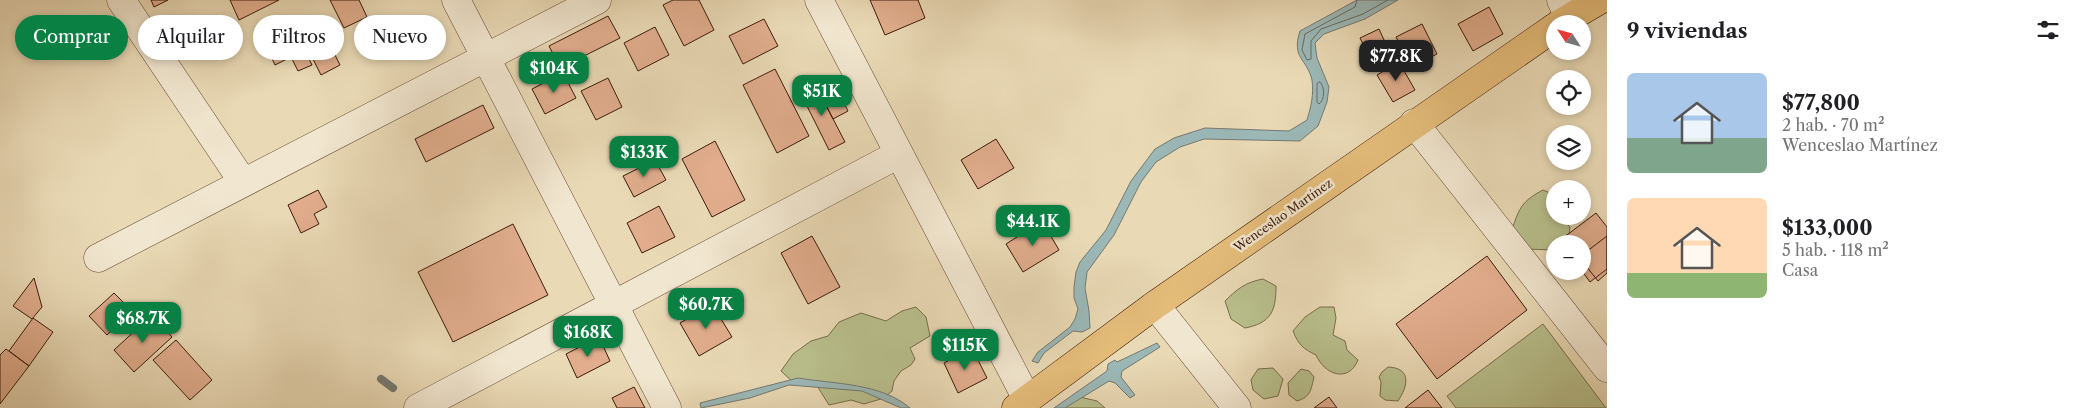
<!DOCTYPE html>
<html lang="es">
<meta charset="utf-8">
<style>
body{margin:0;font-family:"Libre Caslon Text",serif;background:#f6f6f6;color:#202124;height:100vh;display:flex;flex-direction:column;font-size:19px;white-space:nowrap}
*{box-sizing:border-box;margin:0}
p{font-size:16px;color:#757577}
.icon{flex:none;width:28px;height:28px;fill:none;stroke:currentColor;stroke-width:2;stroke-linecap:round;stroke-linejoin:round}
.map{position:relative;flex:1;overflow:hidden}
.panel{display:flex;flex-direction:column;background:#fff;width:475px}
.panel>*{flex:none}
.banner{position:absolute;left:15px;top:15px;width:475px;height:45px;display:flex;gap:10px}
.needle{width:32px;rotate:306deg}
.controls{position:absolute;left:1546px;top:15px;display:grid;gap:10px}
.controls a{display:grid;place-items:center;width:45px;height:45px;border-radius:50%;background:#fff;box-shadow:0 2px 8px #0003;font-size:25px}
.price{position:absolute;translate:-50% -42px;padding:0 11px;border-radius:10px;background:#0b8043;color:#fff;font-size:16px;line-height:32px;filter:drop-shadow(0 1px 2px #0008)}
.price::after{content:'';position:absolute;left:50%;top:30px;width:15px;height:11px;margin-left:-8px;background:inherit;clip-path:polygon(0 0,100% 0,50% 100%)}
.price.current{background:#222;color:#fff}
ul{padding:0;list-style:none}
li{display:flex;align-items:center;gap:15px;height:125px;padding:0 20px}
li span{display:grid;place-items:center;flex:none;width:140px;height:100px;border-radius:8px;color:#555}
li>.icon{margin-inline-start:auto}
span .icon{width:60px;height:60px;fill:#fffc;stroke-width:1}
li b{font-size:21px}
h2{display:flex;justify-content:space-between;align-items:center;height:60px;padding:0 20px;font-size:21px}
.tag{padding:0 18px;border-radius:22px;background:#fff;box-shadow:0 2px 8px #0003;font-size:18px;line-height:45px}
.tag.current{background:#0b8043;color:#fff}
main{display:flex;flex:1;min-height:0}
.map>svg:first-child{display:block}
</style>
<main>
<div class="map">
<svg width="1607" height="408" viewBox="0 0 1607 408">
<rect width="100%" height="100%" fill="#e9d9b5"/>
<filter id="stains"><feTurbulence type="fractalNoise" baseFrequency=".004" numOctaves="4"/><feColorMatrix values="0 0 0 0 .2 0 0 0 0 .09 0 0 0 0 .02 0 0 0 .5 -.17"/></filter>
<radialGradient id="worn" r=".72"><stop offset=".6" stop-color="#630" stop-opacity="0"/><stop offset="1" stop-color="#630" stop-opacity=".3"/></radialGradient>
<path fill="#b8bf8c" stroke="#7a6d4a" d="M1543 190 1555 195V216H1562V219L1570 227 1569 236 1565 244H1555V250L1525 249 1512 230C1519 208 1522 201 1543 190Z
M1263 279 1276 286C1276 311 1271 323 1245 328L1231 319 1225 301C1237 289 1246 282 1263 279Z
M916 307 926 317 930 336 910 348 915 359 911 365 901 371 894 381 892 391 884 398 864 404 851 400 829 405 814 381 796 385 781 371 793 354 811 341 828 336 839 322 861 313 886 321 902 311Z
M1320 307H1334L1336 318 1333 335 1345 341 1347 350 1358 360C1348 384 1324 374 1316 355 1303 349 1298 344 1293 331L1305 317Z
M1543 324 1606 408H1456L1447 396Z
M1388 367C1412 368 1408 386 1398 401L1385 400 1380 396 1381 382 1379 377 1382 372Z
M1273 368 1283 379 1278 396 1264 399 1253 390 1251 380 1258 369Z
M1301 369 1309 371 1314 377C1311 389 1311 397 1297 401L1289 395 1288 383Z
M1080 397 1097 401 1105 408H1060Z"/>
<path fill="#9bb8b7" stroke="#757971" d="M1357 0H1398L1365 19 1324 34 1315 43 1317 58 1329 87 1327 102 1318 126 1300 141 1204 139 1180 147 1156 162 1141 182 1114 235 1087 272 1085 288 1089 311 1090 328 1082 332 1073 331 1044 353 1038 363 1032 361 1038 352 1070 327 1075 319 1078 309 1074 298V287L1076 272 1080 262 1106 230 1131 181 1155 149 1174 138 1205 128 1289 131 1307 120C1311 107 1314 94 1312 80 1307 58 1291 59 1300 31Z
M1157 343 1160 347 1122 371 1121 377 1135 395 1130 398 1115 383 1109 381 1065 408H1054L1107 371 1108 364 1115 360 1117 362Z
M798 378C834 384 881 383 910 408H901L862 391 789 385 750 398 701 408 700 403Z"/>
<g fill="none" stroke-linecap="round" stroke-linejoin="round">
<path stroke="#6c6a60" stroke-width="1" d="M1357 0 1355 7 1305 34 1302 50 1307 60 1311 59V41L1321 29 1363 14 1388 0
M1320 82C1325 87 1325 100 1319 104L1317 102V84Z"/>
<path stroke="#757971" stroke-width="8" d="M381 379 393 388"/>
</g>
<path fill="#e1ad8d" stroke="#3c1b09" d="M151 0H168L154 7Z
M230 0H279L239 20Z
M330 0H359L367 17 344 28Z
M673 0H699L714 30 684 46 663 5Z
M870 0H918L925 18 885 35Z
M1489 7 1503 34 1473 51 1458 24Z
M608 16 620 38 560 68 549 46Z
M764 19 778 46 743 64 729 36Z
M1422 24 1437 54 1412 67 1396 37Z
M655 27 669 55 638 71 624 43Z
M1379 29 1390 53 1372 62 1360 38Z
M297 35 312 65 298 71 291 57 275 65 268 50Z
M327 39 340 65 321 75 308 49Z
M1399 62 1415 90 1393 102 1377 75Z
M775 69 809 136 777 153 743 85Z
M563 73 576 98 545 114 532 89Z
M831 77 848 111 833 119 815 84Z
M608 78 622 107 596 120 581 91Z
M815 84 845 142 829 150 800 92Z
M483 105 494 128 426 162 415 139Z
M996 139 1014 168 978 189 961 160Z
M715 141 745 200 712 217 682 159Z
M655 160 666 180 634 197 623 176Z
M318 190 327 207 314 214 319 224 301 233 288 205Z
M659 206 675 237 642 253 627 223Z
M1596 213 1607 227V269L1590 282 1582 271V244H1561L1559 241Z
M1042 221 1059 250 1023 272 1006 244Z
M513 224 548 295 453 342 418 272Z
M812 236 840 287 808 304 781 253Z
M1607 236V273L1598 281 1582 261V255Z
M1487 256 1527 310 1437 379 1396 324Z
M34 278 42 307 32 319 13 306Z
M114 293 132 311 107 335 89 316Z
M712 304 732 337 699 356 680 323Z
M152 315 172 337 134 372 114 350Z
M33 318 53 332 29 366 9 351Z
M599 337 610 361 577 378 566 354Z
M176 340 212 380 190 400 153 360Z
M972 348 987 378 958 393 944 363Z
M6 349 29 366 0 404V355Z
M634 387 645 408H617L612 398Z
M1428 390 1442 408H1405Z
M1329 397 1337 408H1314Z"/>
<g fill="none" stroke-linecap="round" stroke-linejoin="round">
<g stroke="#674a34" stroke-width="29">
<path id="minor" d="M121 0 243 182
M456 0 667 408
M819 0 1027 399
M1561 0 1569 17
M1414 123 1607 368
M98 258 597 0
M1155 305 1237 408
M418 408 899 154"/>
</g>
<g stroke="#3c1b09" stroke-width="29">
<path id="major" d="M1559 24 1600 0
M1016 408 1155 305 1555 27"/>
</g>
<use href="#minor" stroke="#f1e6cf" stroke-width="28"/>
<use href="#major" stroke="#e4bc7a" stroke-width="28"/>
</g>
<g text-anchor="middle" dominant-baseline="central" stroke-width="5" stroke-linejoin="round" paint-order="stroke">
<g font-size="12" fill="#3c1b09" stroke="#f1e6cf">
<text transform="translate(1283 215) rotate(-35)">Wenceslao Martínez</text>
</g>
</g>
<rect width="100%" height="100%" filter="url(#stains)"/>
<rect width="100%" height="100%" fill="url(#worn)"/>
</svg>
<div class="controls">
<a><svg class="needle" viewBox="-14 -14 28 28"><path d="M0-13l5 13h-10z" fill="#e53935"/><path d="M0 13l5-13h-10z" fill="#757577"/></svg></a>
<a><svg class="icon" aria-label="locate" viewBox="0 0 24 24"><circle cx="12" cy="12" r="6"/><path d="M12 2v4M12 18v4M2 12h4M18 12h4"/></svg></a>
<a><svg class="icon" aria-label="layers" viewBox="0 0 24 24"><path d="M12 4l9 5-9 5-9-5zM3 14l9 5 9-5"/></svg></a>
<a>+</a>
<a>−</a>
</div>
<b class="price current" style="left:1396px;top:82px">$77.8K</b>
<b class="price" style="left:554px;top:94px">$104K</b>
<b class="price" style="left:822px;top:117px">$51K</b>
<b class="price" style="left:644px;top:178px">$133K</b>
<b class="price" style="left:1033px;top:247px">$44.1K</b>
<b class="price" style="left:706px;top:330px">$60.7K</b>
<b class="price" style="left:143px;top:344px">$68.7K</b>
<b class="price" style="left:588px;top:358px">$168K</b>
<b class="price" style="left:965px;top:371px">$115K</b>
<div class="banner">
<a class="tag current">Comprar</a>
<a class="tag">Alquilar</a>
<a class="tag">Filtros</a>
<a class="tag">Nuevo</a>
</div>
</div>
<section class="panel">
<h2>9 viviendas<svg class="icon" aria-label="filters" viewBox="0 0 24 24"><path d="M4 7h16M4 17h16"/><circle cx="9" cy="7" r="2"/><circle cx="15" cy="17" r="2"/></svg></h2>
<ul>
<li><span style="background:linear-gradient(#a9c7e8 65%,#7fa58c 0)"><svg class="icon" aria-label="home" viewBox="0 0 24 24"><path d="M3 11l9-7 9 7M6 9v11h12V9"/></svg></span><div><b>$77,800</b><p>2 hab. · 70 m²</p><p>Wenceslao Martínez</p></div></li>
<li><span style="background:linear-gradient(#ffd9b3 75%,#8fb573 0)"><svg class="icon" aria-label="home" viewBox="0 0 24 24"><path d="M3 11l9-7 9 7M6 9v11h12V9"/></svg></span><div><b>$133,000</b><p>5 hab. · 118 m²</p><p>Casa</p></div></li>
</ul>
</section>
</main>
